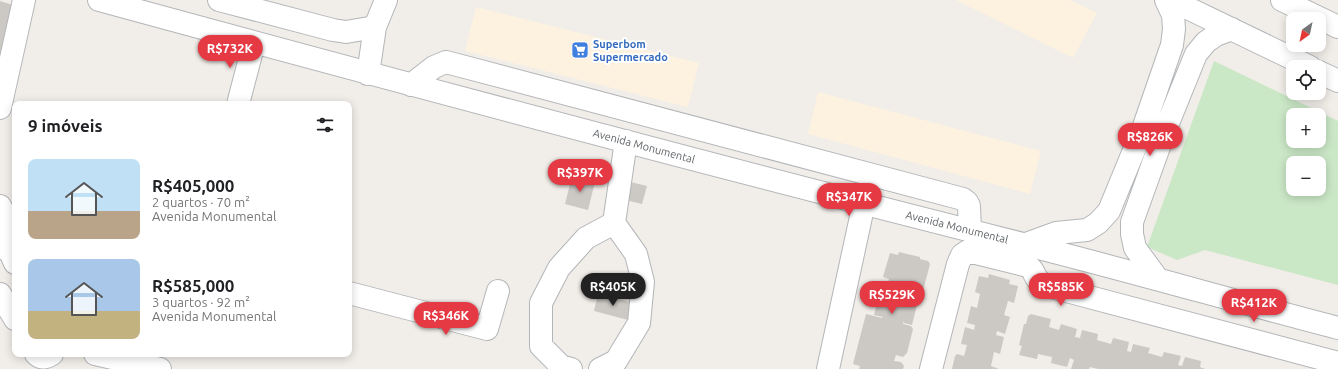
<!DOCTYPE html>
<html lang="pt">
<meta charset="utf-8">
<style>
body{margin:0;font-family:Ubuntu,sans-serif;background:#f2f2f2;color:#202124;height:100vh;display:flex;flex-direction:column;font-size:15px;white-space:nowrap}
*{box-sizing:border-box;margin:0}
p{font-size:13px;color:#757577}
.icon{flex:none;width:22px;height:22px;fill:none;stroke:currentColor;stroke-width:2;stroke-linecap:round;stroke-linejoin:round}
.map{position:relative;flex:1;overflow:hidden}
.drawer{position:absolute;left:12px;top:101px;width:340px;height:256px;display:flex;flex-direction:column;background:#fff;border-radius:8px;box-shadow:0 2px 10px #0003}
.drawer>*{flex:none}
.needle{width:26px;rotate:213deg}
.buttons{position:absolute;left:1286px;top:12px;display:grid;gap:8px}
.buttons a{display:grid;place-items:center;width:40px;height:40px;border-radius:8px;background:#fff;box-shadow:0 2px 10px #0003;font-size:20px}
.price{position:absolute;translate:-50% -34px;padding:0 9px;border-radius:14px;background:#e53944;color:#fff;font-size:13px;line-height:26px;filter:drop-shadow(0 1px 2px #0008)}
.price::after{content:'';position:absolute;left:50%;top:24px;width:12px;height:9px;margin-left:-6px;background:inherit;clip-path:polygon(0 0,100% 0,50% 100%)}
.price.current{background:#222;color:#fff}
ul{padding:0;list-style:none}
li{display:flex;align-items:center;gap:12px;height:100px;padding:0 16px}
li span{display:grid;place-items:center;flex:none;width:112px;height:80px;border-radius:8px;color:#555}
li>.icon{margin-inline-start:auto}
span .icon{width:48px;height:48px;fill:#fffc;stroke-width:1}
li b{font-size:17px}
h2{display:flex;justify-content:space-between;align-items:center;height:48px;padding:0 16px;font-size:17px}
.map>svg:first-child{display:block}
</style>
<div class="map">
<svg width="1338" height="369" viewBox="0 0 1338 369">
<rect width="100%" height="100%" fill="#f1ede8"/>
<path fill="#fdf2e0" d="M956 0H1070L1097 13 1073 58Z
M476 7 699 63 688 107 465 51Z
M818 92 1041 151 1030 194 808 134Z"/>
<path fill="#cae7c6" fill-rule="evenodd" d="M1214 61 1338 121V285L1205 250 1177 260 1147 247ZM1293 115H1319V141H1293ZM1293 163H1319V189H1293Z"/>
<path fill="#ccc8c4" d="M0 1 13 5 1 54H0Z
M572 176 595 182 588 210 565 204Z
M626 181 647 186 642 204 621 199Z
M899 252 920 257V259L928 261 930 264 924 287 919 292 913 290 911 299 918 301 912 325 904 323V321L903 324 911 326 913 329 907 353 903 357 896 355 894 361 901 362 904 366 903 369H859L860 366 853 364 866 314 882 318 883 317 874 315 880 291 885 292 889 279 883 277 890 253 898 255Z
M989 274 1010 280 1009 284 1018 286 1014 303 1008 301 1004 315 1010 317 1005 334 997 331 996 335 1004 337 1000 354 994 352 991 366 999 369H952L955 356 957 354 964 356 967 345 961 344 965 327 974 330 975 325 967 323 971 306 977 308 980 294 975 292 979 276 988 278Z
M598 294 633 303 628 320 594 311Z
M1031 314 1051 319 1049 327 1059 330 1061 324 1077 329 1075 337 1080 338 1082 330 1098 334 1097 340 1111 344 1113 338 1129 342 1127 351 1131 352 1133 344 1150 348 1148 353 1162 357 1164 352 1181 356 1178 365 1182 366 1185 357 1201 361 1200 367 1205 369H1098L1090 367 1089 369H1071L1074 360 1070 358 1067 367 1051 363 1052 357 1038 354 1037 359 1019 355 1022 346 1019 345 1024 324H1026L1028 316Z"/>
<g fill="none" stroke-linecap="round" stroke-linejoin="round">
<g stroke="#b3b6b9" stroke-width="24">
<path id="minor" d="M99 0C407 84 717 167 1027 245 1131 271 1234 301 1338 328
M219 0 333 30 346 32 375 27
M1171 0 1310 67
M1282 0 1338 27
M1319 72 1338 81
M368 74 375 27 386 0
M411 85 434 67 446 62 963 199 967 202 969 206 970 231
M238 104 254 43
M0 108 24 0
M0 206C9 220 9 234 0 248
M5 241 15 263
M1026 244 1056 233 1087 230 1098 223 1109 211 1144 126 1172 45 1174 29 1173 15 1166 0
M1157 278 1135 248 1132 234V222L1164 133 1196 54 1206 42 1216 35 1232 29
M349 293 487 329 498 291
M0 294 15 319
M36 354C41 359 46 358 52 354
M95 354 160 369
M571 369 561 366 541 346V303L559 268 586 238 614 223
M600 369 616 361 639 323 643 282 636 254 614 223 626 141
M828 369 864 203
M931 369 958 264 962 255 968 251 1028 266C1037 272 1032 278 1044 285L1338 363"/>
</g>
<use href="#minor" stroke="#fff" stroke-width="22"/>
</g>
<defs>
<g id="supermarket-square" transform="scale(0.9)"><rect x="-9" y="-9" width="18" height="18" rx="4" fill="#3f7fe0" stroke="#fff"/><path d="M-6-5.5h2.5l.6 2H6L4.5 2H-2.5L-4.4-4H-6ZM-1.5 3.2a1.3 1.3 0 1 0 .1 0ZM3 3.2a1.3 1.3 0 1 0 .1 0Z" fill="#fff"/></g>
</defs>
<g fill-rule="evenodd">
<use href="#supermarket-square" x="580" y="50"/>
</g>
<g text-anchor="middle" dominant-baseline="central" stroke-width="4" stroke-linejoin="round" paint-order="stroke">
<g font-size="11" font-weight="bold" fill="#366cbe" stroke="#fff" text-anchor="start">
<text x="593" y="44">Superbom<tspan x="593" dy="13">Supermercado</tspan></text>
</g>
<g font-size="11" fill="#5f6467" stroke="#fff">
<text transform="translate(644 146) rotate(15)">Avenida Monumental</text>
<text transform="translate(957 227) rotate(14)">Avenida Monumental</text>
</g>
</g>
</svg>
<div class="buttons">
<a><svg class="needle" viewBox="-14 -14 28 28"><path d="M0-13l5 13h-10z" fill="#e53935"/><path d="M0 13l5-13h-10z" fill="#757577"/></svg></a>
<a><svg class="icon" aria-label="locate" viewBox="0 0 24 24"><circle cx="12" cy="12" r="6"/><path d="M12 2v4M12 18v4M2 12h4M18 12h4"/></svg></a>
<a>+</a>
<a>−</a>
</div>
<b class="price" style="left:230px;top:69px">R$732K</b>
<b class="price" style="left:1150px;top:157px">R$826K</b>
<b class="price" style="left:580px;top:193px">R$397K</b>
<b class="price" style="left:849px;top:217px">R$347K</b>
<b class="price current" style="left:613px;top:307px">R$405K</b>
<b class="price" style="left:1061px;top:307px">R$585K</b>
<b class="price" style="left:892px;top:315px">R$529K</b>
<b class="price" style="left:1254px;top:323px">R$412K</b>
<b class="price" style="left:446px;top:336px">R$346K</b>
<section class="drawer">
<h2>9 imóveis<svg class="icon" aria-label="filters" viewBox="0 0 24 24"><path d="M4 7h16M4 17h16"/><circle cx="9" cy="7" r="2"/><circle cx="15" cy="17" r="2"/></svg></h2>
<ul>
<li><span style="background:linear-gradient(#bfe0f5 65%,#b9a48a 0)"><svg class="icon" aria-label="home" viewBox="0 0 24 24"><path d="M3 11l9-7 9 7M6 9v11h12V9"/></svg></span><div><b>R$405,000</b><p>2 quartos · 70 m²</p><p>Avenida Monumental</p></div></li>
<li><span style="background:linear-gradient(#a9c7e8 65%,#c2b280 0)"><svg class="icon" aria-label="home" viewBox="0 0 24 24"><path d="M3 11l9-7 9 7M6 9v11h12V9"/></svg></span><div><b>R$585,000</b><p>3 quartos · 92 m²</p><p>Avenida Monumental</p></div></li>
</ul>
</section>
</div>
